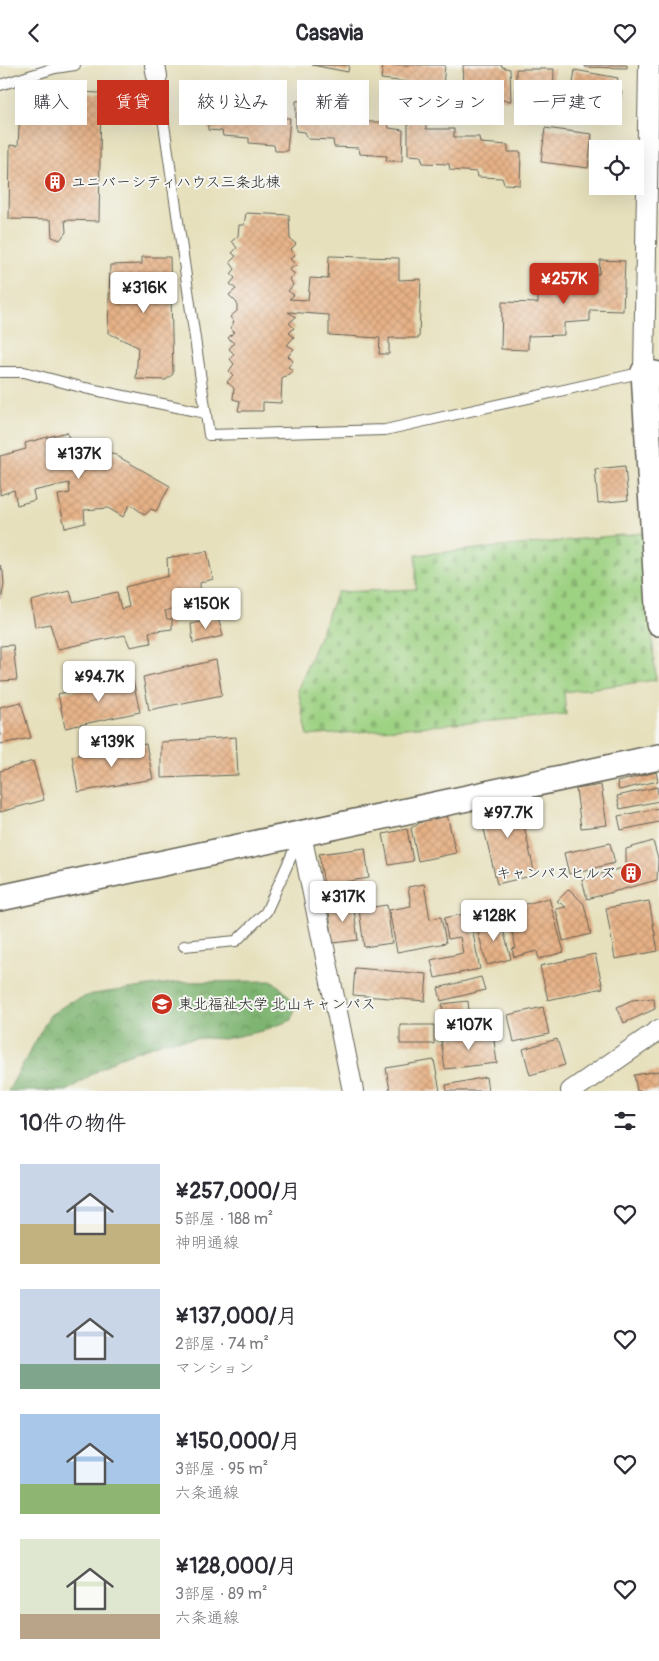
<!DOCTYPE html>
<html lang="ja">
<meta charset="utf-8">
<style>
body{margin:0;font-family:Pangolin,"Klee One",sans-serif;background:#f2f2f3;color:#2b2b33;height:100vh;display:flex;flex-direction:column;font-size:19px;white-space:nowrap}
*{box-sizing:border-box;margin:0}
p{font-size:16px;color:#7c7c81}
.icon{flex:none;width:28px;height:28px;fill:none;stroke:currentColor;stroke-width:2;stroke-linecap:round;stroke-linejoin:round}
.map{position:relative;height:1026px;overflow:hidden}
.details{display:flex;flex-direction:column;background:#fff;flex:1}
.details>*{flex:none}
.top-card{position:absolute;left:15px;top:15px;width:630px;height:45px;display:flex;gap:10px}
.buttons{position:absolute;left:589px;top:75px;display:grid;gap:10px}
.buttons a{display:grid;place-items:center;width:55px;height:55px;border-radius:0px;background:#fff;box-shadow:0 5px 20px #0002;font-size:25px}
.price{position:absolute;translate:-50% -42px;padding:0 11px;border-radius:5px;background:#fff;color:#222;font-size:16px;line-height:32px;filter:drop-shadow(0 1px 2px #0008)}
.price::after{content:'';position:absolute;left:50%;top:30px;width:15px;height:11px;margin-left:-8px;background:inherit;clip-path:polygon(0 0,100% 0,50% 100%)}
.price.active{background:#c8321e;color:#fff}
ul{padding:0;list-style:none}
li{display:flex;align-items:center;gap:15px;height:125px;padding:0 20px}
li span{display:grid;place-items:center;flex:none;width:140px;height:100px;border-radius:0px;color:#555}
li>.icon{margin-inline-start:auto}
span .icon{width:60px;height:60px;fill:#fffc;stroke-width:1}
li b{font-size:21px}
h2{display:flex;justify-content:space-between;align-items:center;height:60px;padding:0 20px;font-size:21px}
.chip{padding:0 18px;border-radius:0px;background:#fff;box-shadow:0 5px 20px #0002;font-size:18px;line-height:45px}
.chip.active{background:#c8321e;color:#fff}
header{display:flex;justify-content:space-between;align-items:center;height:65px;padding:0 20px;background:#fff;font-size:22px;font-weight:700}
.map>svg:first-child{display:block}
</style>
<header><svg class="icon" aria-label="back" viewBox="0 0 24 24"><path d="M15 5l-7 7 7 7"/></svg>Casavia<svg class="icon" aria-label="heart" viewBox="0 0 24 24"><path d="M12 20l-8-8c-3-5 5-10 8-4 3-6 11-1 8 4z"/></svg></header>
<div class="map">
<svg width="659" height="1026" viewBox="0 0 659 1026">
<defs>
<pattern id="forest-crowns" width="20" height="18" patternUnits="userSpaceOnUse" patternTransform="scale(1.25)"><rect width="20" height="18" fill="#7eb471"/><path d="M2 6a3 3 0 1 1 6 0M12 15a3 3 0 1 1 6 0" fill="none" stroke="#66925c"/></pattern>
<pattern id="cemetery-stones" width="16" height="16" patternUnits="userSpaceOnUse" patternTransform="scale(1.25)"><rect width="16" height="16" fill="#9ed283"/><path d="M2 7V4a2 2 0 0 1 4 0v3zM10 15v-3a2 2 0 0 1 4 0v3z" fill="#88b471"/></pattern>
<pattern id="building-cross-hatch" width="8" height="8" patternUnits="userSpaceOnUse" patternTransform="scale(1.25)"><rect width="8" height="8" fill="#e6b186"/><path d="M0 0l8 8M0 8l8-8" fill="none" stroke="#c59873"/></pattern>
</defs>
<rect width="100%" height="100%" fill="#f6f6f2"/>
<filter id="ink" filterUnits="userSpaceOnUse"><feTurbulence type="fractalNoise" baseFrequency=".02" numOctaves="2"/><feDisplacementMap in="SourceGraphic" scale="10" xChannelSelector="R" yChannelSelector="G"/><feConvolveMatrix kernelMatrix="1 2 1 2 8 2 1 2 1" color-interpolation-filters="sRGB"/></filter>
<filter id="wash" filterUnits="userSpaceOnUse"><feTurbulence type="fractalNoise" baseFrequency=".0096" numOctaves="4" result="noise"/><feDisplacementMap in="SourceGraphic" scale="20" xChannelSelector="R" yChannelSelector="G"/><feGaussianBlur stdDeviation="1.12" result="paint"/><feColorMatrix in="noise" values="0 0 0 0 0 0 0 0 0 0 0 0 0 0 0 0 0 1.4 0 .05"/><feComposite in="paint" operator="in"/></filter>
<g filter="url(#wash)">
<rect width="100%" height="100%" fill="#e6e0bc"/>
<path fill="url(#forest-crowns)" stroke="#4d6846" d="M273 916 287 929 295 942 292 955 262 966 224 974 205 973 166 976 118 993 66 1026H8L50 950 70 937 93 929 178 917Z"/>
<path fill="url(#cemetery-stones)" stroke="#5d7750" d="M643 468 656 615 564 627 566 650 308 671 298 624 337 527 416 524V490Z"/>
<g id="blocks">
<path fill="url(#building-cross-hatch)" d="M312 0H349L348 7Z
M383 0H445L443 21 381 14Z
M463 0H502V2L510 4 511 36 481 32V24L464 23Z
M585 0H627V3L585 2Z
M516 4H554L553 38H516Z
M575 5 618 13 615 24 622 26 619 43 580 35 581 26 572 24Z
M186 23 202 24V30L224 31 225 37 251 40V45L277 47V53H290L287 86H275L274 80 249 78V73L223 71 222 66 208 65V59L186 57Z
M21 25 101 28 99 156 65 155 66 167 60 175 52 172 51 155 9 154 10 80 18 81Z
M309 35 310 41 337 42V50H363L364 57H387L389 63 403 65 402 96H386L387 91 360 89 359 83 334 82 333 75 308 74 305 67 296 66V36Z
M408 57H426V64H454V72H479L480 78 508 80V87H521L520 120 504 119 502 113 478 112 477 107 450 105 449 99 423 98 421 91 408 90Z
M545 63 592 69 588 103 541 97Z
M599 78 630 83 629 84H598Z
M635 84H641L637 112 635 111Z
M246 148 289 150 290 174 296 179 290 185 295 190 290 194 296 200 289 205 295 209 290 214 293 220 288 226 294 230 289 234 308 235 310 213 328 214 329 191 399 193V215L421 214 419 273H389V289H379L380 273 329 270V250L288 247 296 252 289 258 294 263 289 268 294 272 287 280 294 284 288 291 293 296 288 302 293 306 282 313 281 338 263 337V346H238L240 336 233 334 234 323 227 317 233 310 229 306 234 299 230 294 234 289 229 284 234 278 228 273 234 267 230 263 234 257 230 252 237 246V238L229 230 236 224 230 219 235 213 231 209 235 204 230 197 236 191 232 188 237 183 232 176 238 171 239 160H244Z
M142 192H170L173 309 166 315 136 314 138 282 108 268 110 200 142 199Z
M600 195 625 196 623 246 590 245V256L564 258V270L528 271V285L501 284 502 237 538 238V225H563V209H599Z
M67 367 76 397 112 388 170 421 156 446 151 444 145 450 130 439 123 452 108 443 84 445 85 458 65 463 58 430 70 428 69 418 33 426 35 435 17 440 14 425 0 430V391L26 384 25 378Z
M625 401 628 435 598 438 595 404Z
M207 486 213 514 200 518 201 535H196V545L180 548 179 542 165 546 167 554H172V564L149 567 151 578 130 582 125 570 58 584 50 559 35 562 31 536 70 526 73 537 117 527 121 544 129 542 125 522 168 511 167 493Z
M0 500 3 507 4 520 1 536Z
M218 553 223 571 193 578 191 559Z
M13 580 17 615 0 616V581Z
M216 595 222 630 149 645 143 612Z
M132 612 140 647 65 663 58 629Z
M21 637 31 673 0 679V642Z
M236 672 238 710 161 713V677Z
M146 679 153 714 78 727 72 691Z
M33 696 44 735 0 747V706Z
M656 707 658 716 619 725 617 717Z
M601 720 607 760 581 763 576 724Z
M657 722 659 736 620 744 617 731Z
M528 732 532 749 522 752 535 810 497 819 479 743Z
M659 743V757L621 765 618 751Z
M447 750 456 788 418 796 411 763 425 755Z
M407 764 413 796 389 800 383 769Z
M653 776 658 794 657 815 587 834 582 814 626 802V784Z
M610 778 615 798 569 809 564 788Z
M365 783 369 813 324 820 319 789Z
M424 819 430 854 441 852 446 878 397 887 389 845 411 841 408 822Z
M569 824 584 839 591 869 563 876 556 844 566 842 557 836Z
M549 833 564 887 539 894 537 886 514 892 512 884 516 883 508 852 515 842Z
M649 836 658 886 615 894 606 843Z
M353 837 358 875 333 878 328 840Z
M387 840 392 878 364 882 359 844Z
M469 848 480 904 435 913 431 895 463 888 460 872 448 874 444 853Z
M500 853 511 894 487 900 476 860Z
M595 889 603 923 548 935 540 901Z
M355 903 427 909 425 936 353 930Z
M481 912 485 925 441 936 438 923Z
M654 933 655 944 624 958 617 942 632 935Z
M468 936 470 957 445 960 442 939Z
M543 942 549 969 514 977 508 950Z
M400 960H434V979H400Z
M493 968 497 998 445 1004 441 975Z
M557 974 565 1000 530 1010 523 984Z
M434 995 440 1026H390L386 1003Z
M659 1006V1026H637L634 1010Z
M486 1012 488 1026H447L446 1020Z"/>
</g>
</g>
<g filter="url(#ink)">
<use href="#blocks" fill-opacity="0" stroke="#636154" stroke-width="1"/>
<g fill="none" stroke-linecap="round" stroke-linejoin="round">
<g stroke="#636154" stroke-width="12">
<path id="service" d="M157 11 209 370 385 365 644 307
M0 20 55 3 75 0
M0 307H24L85 323 206 348
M184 881 236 876 266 847 300 772"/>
</g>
<g stroke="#636154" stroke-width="22">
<path id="minor" d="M155 0 157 11
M644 307 649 0
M301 769 353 1026
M571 1026 659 965"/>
</g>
<g stroke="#636154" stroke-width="28">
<path id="tertiary" d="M659 310 644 307 659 558
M0 833 659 692"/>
</g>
<use href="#service" stroke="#fff" stroke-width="10"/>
<use href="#minor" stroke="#fff" stroke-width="20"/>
<use href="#tertiary" stroke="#fff" stroke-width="25"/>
</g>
</g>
<defs>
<g id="building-disc" transform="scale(1.125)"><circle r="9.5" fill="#c8321e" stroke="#f6f6f2"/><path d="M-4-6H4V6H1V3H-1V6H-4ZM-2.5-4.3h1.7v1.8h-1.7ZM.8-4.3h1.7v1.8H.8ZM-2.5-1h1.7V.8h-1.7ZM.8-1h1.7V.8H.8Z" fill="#fff"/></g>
<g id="university-disc" transform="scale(1.125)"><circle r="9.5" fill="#c8321e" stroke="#f6f6f2"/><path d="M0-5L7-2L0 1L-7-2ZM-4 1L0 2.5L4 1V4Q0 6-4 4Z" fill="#fff"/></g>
</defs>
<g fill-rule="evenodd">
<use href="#building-disc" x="55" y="117"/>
<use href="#building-disc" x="631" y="808"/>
<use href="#university-disc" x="162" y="939"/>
</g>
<g text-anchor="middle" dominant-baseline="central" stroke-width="4" stroke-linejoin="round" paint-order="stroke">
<g font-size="15" fill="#1c1c1c" stroke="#f6f6f2" text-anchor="start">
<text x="71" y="117">ユニバーシティハウス三条北棟</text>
<text x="615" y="808" text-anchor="end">キャンパスヒルズ</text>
<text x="178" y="939">東北福祉大学 北山キャンパス</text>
</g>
</g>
</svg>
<div class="buttons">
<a><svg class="icon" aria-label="locate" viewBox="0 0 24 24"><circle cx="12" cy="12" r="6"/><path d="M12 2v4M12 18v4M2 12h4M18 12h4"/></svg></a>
</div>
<b class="price active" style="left:564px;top:240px">¥257K</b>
<b class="price" style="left:144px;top:249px">¥316K</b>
<b class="price" style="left:79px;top:415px">¥137K</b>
<b class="price" style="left:206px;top:565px">¥150K</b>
<b class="price" style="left:99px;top:638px">¥94.7K</b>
<b class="price" style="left:112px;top:703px">¥139K</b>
<b class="price" style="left:508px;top:774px">¥97.7K</b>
<b class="price" style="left:343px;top:858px">¥317K</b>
<b class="price" style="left:494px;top:877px">¥128K</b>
<b class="price" style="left:469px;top:986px">¥107K</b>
<div class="top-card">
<a class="chip">購入</a>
<a class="chip active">賃貸</a>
<a class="chip">絞り込み</a>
<a class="chip">新着</a>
<a class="chip">マンション</a>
<a class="chip">一戸建て</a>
</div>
</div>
<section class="details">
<h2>10件の物件<svg class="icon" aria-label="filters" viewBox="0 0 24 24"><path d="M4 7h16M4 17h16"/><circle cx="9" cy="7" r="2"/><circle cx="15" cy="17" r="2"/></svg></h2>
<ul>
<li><span style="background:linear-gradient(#c9d6e8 60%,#c2b280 0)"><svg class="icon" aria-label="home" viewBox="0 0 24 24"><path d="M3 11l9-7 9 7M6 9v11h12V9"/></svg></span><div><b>¥257,000/月</b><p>5部屋 · 188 m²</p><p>神明通線</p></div><svg class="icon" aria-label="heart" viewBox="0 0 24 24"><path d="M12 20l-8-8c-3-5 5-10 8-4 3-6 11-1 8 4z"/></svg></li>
<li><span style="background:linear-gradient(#c9d6e8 75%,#7fa58c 0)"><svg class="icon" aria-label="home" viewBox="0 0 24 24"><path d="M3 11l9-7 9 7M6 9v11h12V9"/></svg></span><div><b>¥137,000/月</b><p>2部屋 · 74 m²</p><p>マンション</p></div><svg class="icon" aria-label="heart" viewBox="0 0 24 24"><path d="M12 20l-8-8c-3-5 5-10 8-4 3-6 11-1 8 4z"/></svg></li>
<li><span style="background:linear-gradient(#a9c7e8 70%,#8fb573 0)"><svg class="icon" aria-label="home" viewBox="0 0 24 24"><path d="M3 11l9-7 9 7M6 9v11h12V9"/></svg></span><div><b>¥150,000/月</b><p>3部屋 · 95 m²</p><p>六条通線</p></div><svg class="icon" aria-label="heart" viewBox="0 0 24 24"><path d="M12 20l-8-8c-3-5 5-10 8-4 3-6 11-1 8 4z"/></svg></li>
<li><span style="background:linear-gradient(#dfe7d0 75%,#b9a48a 0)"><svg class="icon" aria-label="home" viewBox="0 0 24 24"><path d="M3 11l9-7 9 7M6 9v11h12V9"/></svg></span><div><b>¥128,000/月</b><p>3部屋 · 89 m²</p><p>六条通線</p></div><svg class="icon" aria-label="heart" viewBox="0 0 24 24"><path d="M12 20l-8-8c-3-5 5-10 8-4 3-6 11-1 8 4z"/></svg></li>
</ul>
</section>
